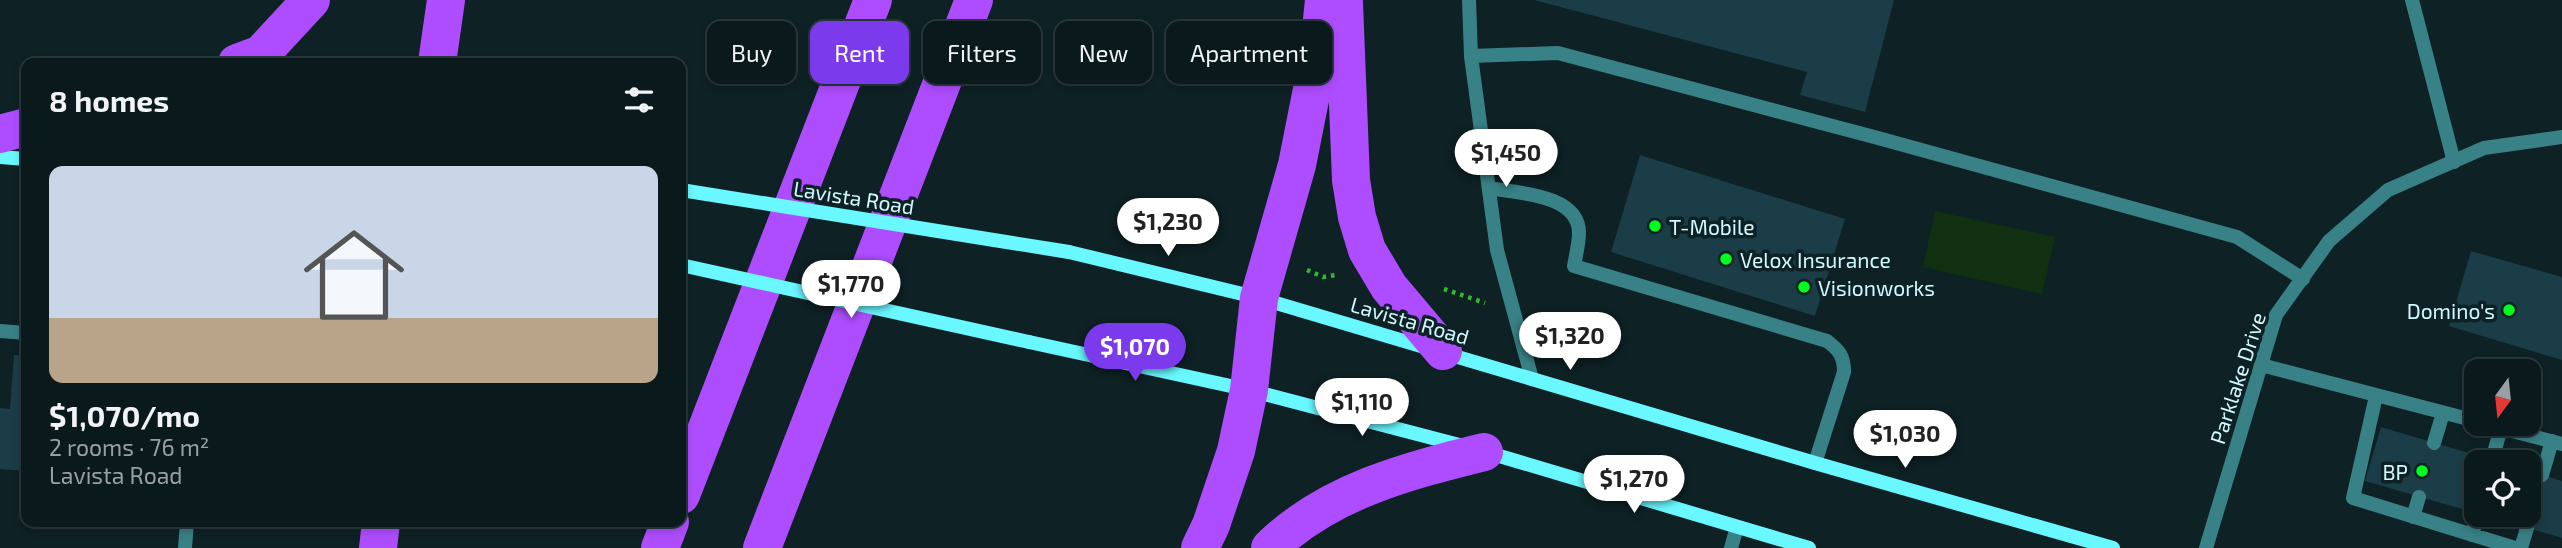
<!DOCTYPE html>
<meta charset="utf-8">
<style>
body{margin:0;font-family:"Exo 2",sans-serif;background:#132225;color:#f1f3f6;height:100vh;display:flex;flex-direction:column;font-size:26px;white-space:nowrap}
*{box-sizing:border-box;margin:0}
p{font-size:23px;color:#99a0a3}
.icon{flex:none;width:38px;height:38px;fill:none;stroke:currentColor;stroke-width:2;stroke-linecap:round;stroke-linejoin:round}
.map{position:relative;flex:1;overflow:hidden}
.side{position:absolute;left:21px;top:58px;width:665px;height:469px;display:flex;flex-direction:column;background:#0a191c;border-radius:14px;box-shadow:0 4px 10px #0003,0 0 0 2px #2a383b}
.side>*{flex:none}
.guide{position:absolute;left:707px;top:21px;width:665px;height:63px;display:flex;gap:14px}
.needle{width:46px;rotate:195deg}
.fabs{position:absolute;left:2464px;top:359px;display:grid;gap:14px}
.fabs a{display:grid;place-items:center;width:77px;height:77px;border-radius:14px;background:#0a191c;box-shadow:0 4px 10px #0003,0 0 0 2px #2a383b;font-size:35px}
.price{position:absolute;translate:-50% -60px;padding:0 16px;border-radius:24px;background:#fff;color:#222;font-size:23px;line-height:46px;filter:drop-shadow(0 2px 4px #0008)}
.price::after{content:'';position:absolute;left:50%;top:42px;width:21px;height:16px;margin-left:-10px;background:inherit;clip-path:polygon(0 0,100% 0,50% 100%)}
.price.selected{background:#7c3aed;color:#fff}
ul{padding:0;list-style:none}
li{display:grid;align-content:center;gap:14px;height:371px;padding:0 28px}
li span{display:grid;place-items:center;height:217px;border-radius:14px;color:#555}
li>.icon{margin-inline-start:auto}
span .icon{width:126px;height:126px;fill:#fffc;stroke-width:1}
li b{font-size:30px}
h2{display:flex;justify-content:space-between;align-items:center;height:84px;padding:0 28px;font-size:30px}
.pill{padding:0 24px;border-radius:14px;background:#0a191c;box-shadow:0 4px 10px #0003,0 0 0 2px #2a383b;font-size:24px;line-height:63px}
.pill.selected{background:#7c3aed;color:#fff}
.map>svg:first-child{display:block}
</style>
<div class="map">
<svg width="2562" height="548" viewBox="0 0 2562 548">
<rect width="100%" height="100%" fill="#0e2125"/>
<path fill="#113011" d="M1935 211 2055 237 2042 294 1923 267Z"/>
<path fill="#1a3d47" d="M1534 0H1894L1865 112 1800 95 1807 72Z
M1640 155 1845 219 1815 316 1611 252Z
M2471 251 2562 277V360L2449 326Z
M14 355 26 356V471L0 469V408L10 409Z
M2381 427 2495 461 2476 462V513L2365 481Z
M2529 471 2562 481V538L2483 515 2529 514Z"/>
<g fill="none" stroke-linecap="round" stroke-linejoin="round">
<path stroke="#31ba2c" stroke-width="4.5" stroke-dasharray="3.5 5" stroke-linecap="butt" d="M1307 270 1323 277 1336 275
M1444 289 1485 303"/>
<path stroke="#388186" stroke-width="14" d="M2412 0 2454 162
M1471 56 1558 53 1878 138 2237 237 2303 279
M1489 188C1516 193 1579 194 1579 233 1579 243 1576 255 1574 266L1827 341C1839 350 1844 356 1844 372L1815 463
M0 331 26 333
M2261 365 2476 421
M2376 396 2353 498 2515 548
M2485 424 2562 444
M2434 443 2443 413
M2492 460 2501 428
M2542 475 2552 441
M2413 517 2419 497
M2472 535 2478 514
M185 548 187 522
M1731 548 1737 527
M2521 548 2527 528"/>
<path stroke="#388186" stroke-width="14" d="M1469 0 1471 56 1497 250 1532 379
M2206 548 2276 315 2329 241 2388 190 2484 148 2562 137"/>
<path stroke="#69f8ff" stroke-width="14" d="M0 157 26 159
M1069 252 1259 298 1815 463 2113 548
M1029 342 1249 390 1463 446
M1486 452 1809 548"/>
<path stroke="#ae4dff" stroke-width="38" d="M1344 3 1351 180 1357 217 1367 250 1389 287 1443 351
M237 63 261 54 311 0
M437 63 446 0
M0 134 26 127
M681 495 873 0
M378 548 381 522
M660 548 670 522
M762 548 974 0
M1200 548 1211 525 1236 451 1249 390 1259 298 1297 165 1318 59 1324 0
M1270 548C1328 491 1408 471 1484 452"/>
<path stroke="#69f8ff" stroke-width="14" d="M681 190 1069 252
M681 265 1029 342"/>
</g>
<g fill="#00fd20" stroke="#0e2125" stroke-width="2.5">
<circle cx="1655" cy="226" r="7"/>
<circle cx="1726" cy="259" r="7"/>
<circle cx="1804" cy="287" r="7"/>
<circle cx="2509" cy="310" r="7"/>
<circle cx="2422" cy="471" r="7"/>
</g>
<g text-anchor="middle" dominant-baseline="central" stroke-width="7" stroke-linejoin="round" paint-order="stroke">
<g font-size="21" fill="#d2f9ff" stroke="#0e2125">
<text transform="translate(854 197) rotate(9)">Lavista Road</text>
<text transform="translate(1410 320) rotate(16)">Lavista Road</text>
<text transform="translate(2237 378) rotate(-72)">Parklake Drive</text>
</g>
<g font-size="21" fill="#d2f9ff" stroke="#0e2125" text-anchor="start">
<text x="1669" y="226">T-Mobile</text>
<text x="1740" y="259">Velox Insurance</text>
<text x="1818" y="287">Visionworks</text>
<text x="2495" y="310" text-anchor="end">Domino's</text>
<text x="2408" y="471" text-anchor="end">BP</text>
</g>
</g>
</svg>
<div class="fabs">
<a><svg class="needle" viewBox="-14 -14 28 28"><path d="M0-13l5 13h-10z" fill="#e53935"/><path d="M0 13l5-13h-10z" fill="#99a0a3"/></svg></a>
<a><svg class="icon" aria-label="locate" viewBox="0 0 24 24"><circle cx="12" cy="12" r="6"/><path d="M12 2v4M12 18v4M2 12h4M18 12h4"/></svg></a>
</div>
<b class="price" style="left:1506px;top:189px">$1,450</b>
<b class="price" style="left:1168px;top:258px">$1,230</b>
<b class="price" style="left:851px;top:320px">$1,770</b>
<b class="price" style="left:1570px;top:372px">$1,320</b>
<b class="price selected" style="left:1135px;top:383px">$1,070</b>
<b class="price" style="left:1362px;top:438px">$1,110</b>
<b class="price" style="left:1905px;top:470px">$1,030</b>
<b class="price" style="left:1634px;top:515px">$1,270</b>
<div class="guide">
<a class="pill">Buy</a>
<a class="pill selected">Rent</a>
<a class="pill">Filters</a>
<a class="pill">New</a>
<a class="pill">Apartment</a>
</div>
<section class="side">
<h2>8 homes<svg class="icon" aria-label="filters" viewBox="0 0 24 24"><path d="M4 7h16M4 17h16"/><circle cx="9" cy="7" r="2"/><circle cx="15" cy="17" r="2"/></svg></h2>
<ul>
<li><span style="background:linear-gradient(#c9d6e8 70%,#b9a48a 0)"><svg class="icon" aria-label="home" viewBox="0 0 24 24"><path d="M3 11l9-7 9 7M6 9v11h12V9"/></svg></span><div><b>$1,070/mo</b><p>2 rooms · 76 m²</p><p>Lavista Road</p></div></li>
</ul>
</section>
</div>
